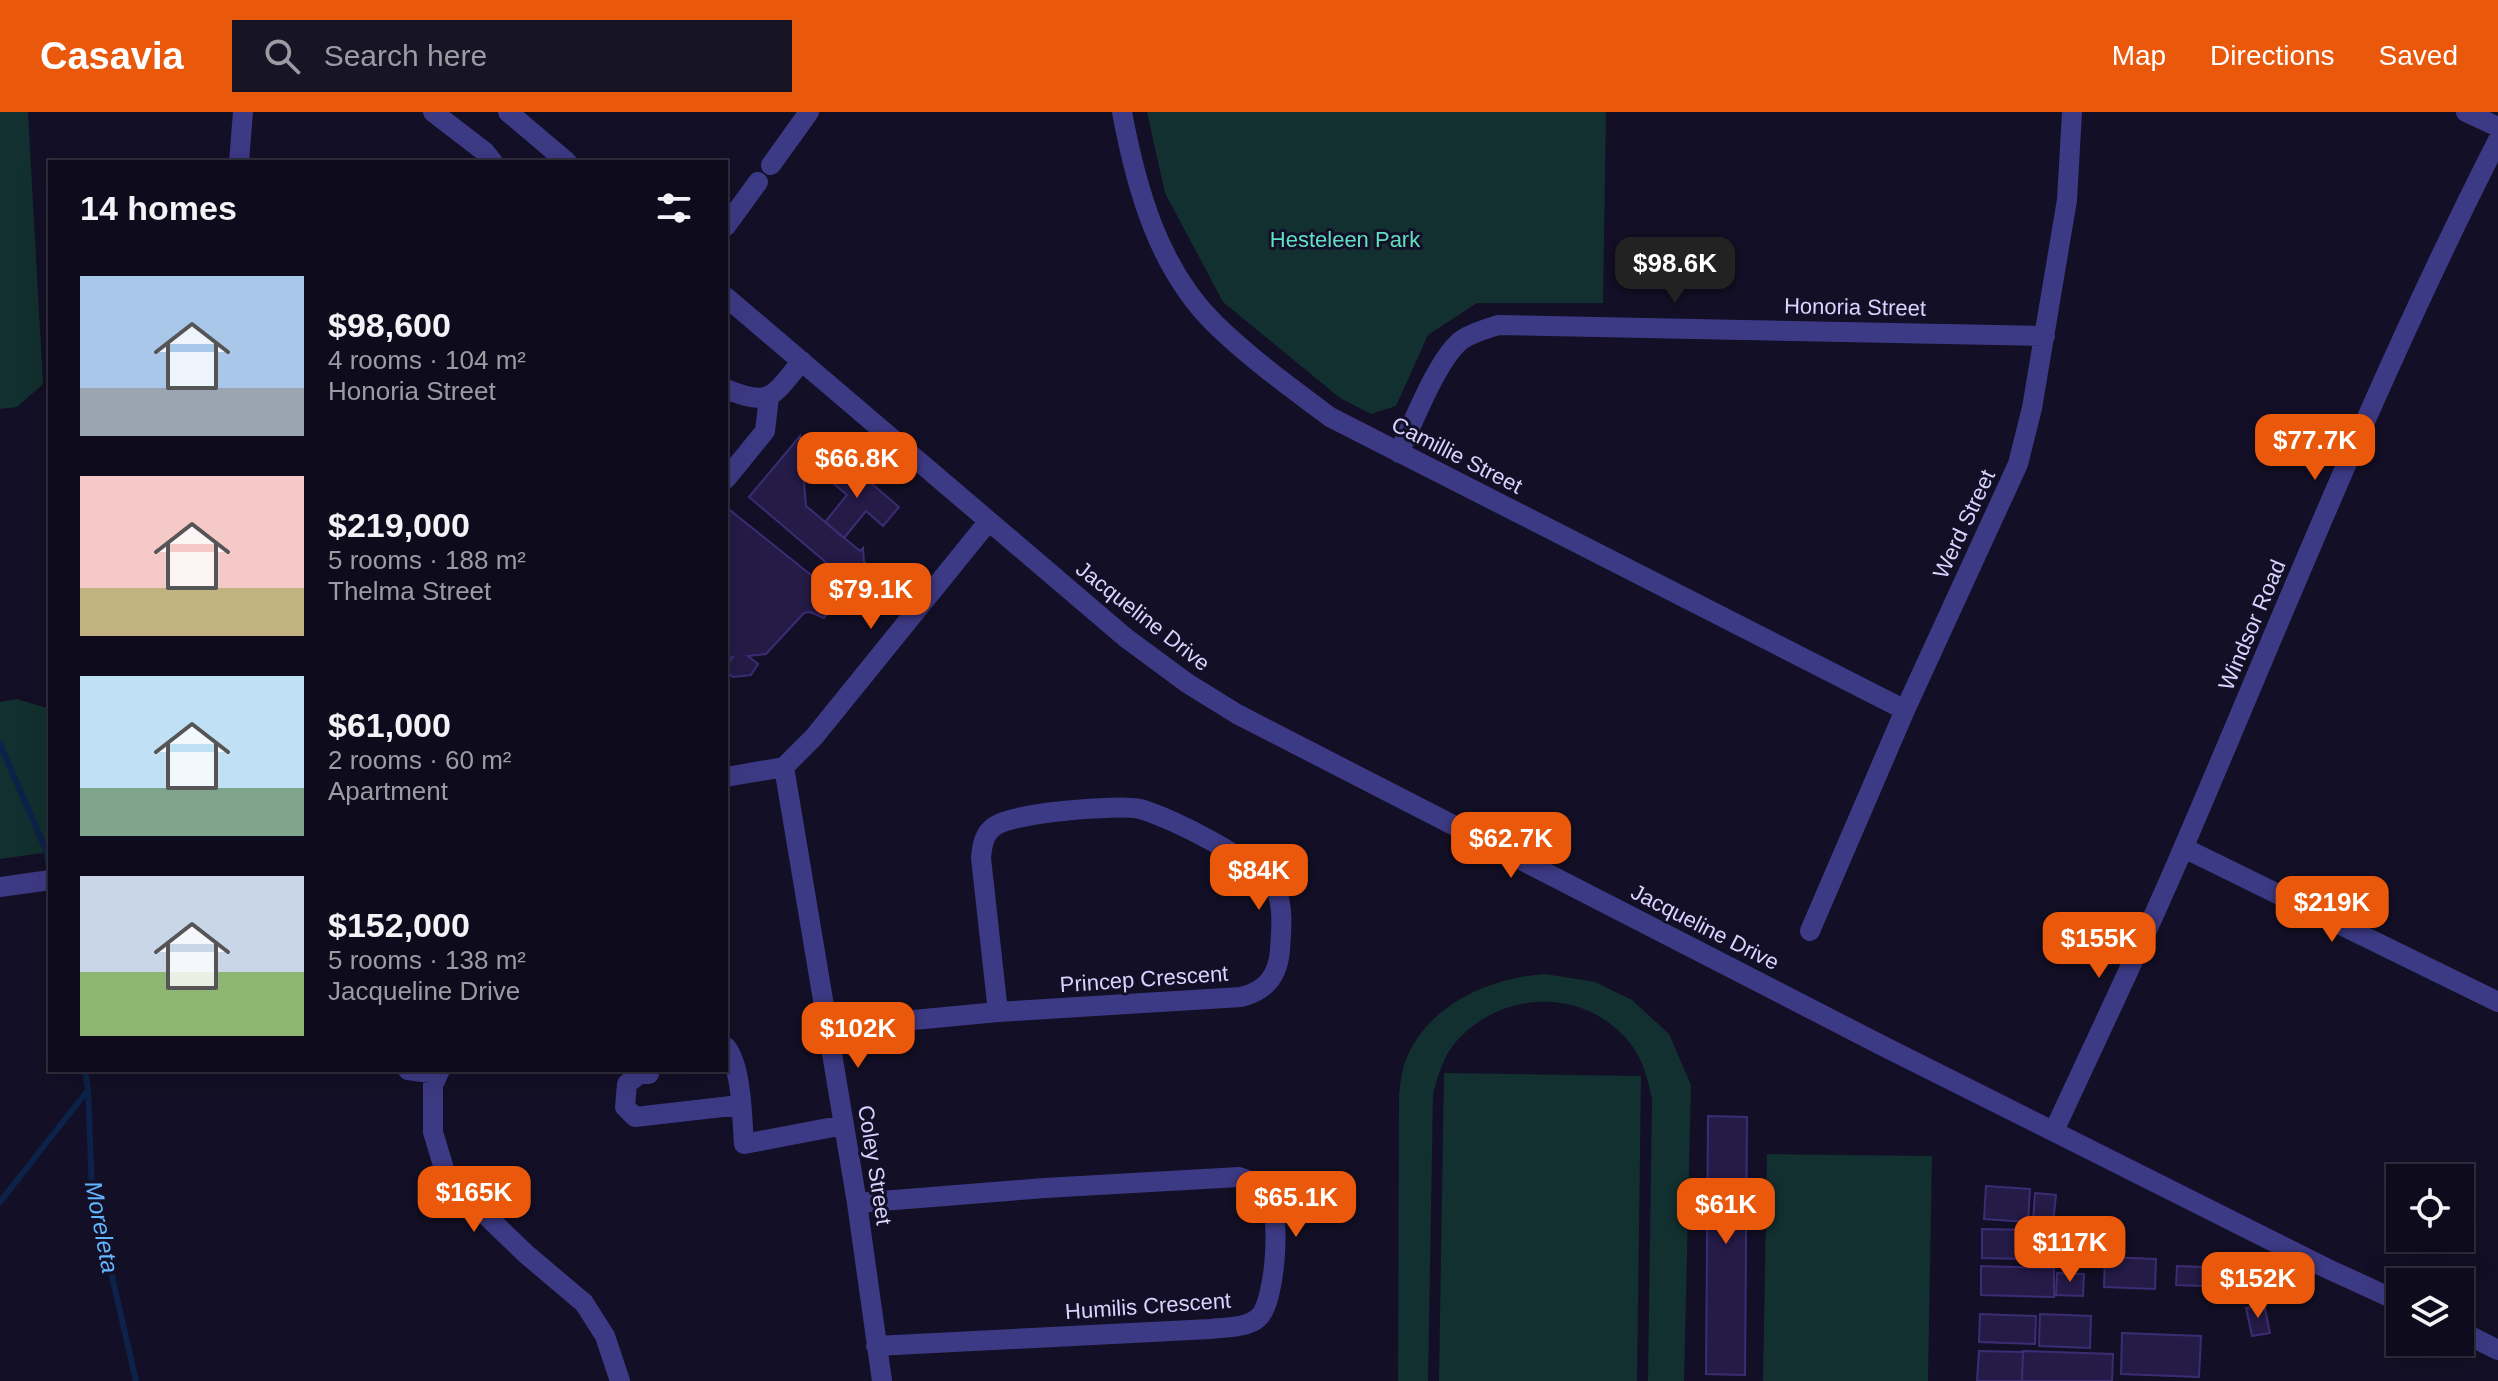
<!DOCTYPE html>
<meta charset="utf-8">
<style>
body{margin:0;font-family:Arial,sans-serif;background:#171425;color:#f1f3f6;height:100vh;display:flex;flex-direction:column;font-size:30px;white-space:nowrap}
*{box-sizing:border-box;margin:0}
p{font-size:26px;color:#9b9ba3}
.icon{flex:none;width:44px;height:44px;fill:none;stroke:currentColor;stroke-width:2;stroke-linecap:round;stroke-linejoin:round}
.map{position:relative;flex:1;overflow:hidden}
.details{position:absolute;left:48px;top:48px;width:680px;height:912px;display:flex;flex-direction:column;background:#0e0b1c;border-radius:0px;box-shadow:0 8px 32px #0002,0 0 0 2px #2e2b3b}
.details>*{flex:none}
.buttons{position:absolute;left:2386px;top:1052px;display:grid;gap:16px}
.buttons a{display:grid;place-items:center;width:88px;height:88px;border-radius:0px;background:#0e0b1c;box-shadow:0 8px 32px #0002,0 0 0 2px #2e2b3b;font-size:40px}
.price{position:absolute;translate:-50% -68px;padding:0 18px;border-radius:16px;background:#ea580c;color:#fff;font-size:26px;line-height:52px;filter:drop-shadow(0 2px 4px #0008)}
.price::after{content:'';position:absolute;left:50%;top:48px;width:24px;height:18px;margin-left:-12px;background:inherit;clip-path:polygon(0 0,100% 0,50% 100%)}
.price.on{background:#222;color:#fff}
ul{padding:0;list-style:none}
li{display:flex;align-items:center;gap:24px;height:200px;padding:0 32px}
li span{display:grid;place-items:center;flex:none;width:224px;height:160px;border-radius:0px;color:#555}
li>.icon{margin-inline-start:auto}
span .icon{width:96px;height:96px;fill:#fffc;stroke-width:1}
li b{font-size:34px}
h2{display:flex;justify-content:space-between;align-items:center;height:96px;padding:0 32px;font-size:34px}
header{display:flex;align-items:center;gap:48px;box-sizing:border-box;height:112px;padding:0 40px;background:#ea580c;color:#fff}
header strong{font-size:38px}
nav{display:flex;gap:44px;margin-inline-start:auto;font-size:28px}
.search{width:560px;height:72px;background:#171425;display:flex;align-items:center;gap:20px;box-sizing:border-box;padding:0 28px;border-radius:0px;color:#9b9ba3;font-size:30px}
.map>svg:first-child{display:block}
</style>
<header>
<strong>Casavia</strong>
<div class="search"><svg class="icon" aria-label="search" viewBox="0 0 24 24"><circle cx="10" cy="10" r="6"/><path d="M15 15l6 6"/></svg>Search here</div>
<nav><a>Map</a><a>Directions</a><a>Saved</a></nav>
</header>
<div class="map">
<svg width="2498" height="1269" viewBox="0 0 2498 1269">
<rect width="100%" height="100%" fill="#130f26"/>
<path fill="#12302f" d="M0 0H28L43 272 17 295 0 297Z
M1147 0H1606L1603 191H1477L1428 223 1396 294 1371 302 1340 286 1223 190 1165 81Z
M17 587 50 597V740L0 747V590Z
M1545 862 1595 870 1632 888 1669 922 1691 973 1684 1269H1648L1652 987C1648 968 1644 951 1633 935 1589 875 1502 876 1455 931 1443 945 1438 964 1433 982L1428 1269H1398L1399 984C1400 974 1401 963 1404 953 1424 894 1488 866 1545 862Z
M1444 961 1641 964 1637 1269H1439Z
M1767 1042 1932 1044 1928 1269H1763Z"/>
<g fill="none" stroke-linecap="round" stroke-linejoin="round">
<path stroke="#0c2248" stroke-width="6" d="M0 632 46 738 50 761
M85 958 88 978 92 1077 136 1269
M0 1090 88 978"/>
</g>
<path fill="#241b47" stroke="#3b2d73" stroke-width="2" d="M800 324 806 394 860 439 863 436 864 450 872 457 856 476 749 385Z
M843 347 899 395 883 414 866 399 844 426 825 410 847 383 827 366Z
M726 395 841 487 824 506 810 500 804 501 766 542 748 544 758 552 751 563 733 565 726 559V554L733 545 726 546Z
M872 457 883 465 867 485 856 476Z
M1708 1004 1747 1005 1745 1263 1706 1262Z
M1986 1074 2030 1077 2028 1110 1984 1107Z
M2035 1081 2056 1083 2053 1112 2033 1110Z
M1982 1117 2099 1119 2098 1149 1982 1146Z
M2105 1145 2156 1147 2155 1177 2104 1175Z
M1981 1154 2054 1156V1185L1981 1183Z
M2177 1154 2205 1155 2204 1174 2176 1173Z
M2214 1157 2242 1168 2235 1185 2207 1175Z
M2057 1161 2084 1162 2083 1184 2056 1183Z
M2264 1192 2270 1221 2252 1224 2246 1196Z
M1980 1202 2036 1204 2035 1232 1979 1230Z
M2040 1202 2091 1204 2090 1236 2039 1234Z
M2122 1221 2201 1224 2199 1265 2121 1262Z
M1979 1239 2023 1240 2022 1269H1977Z
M2023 1239 2113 1242 2112 1269H2022Z"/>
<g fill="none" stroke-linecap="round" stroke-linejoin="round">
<path stroke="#3d3a85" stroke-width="20" d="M433 0 485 40 493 50
M508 0 567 50
M1122 0C1136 75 1158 156 1215 212 1250 246 1291 276 1330 305L1905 598
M2466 0 2498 15
M239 50 243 0
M771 53 809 0
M726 114 758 70
M726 185 1126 526 1187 571 1237 602 1881 933 2326 1156 2400 1190
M726 277C772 296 773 283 802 249
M1399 341C1412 313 1439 243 1463 227 1474 220 1486 217 1498 213L2045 224
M726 367 765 319 769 285
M784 655 857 1091 882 1269
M726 665 784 655 814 625 988 410
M2184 736 2498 890
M0 775 50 768
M1810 819 1905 598 2018 352 2032 296 2067 88 2072 0
M828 916 998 900 981 746C982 734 984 721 995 714 1012 701 1118 692 1140 697 1170 705 1262 751 1276 778 1284 795 1281 820 1280 838 1278 864 1266 879 1241 885L998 900
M726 935C742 955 742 1006 744 1032L844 1013
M408 958 437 962
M440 958 433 973V1020L445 1060 465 1083 526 1142 584 1191 605 1224 620 1269
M649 962H639L627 972 625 995 635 1005 740 993
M2054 1019C2098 923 2144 829 2185 732 2286 496 2381 257 2498 28
M857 1091 1045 1076 1239 1065C1248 1068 1260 1072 1267 1079 1282 1096 1276 1192 1258 1206 1247 1216 1225 1215 1210 1217L876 1234
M2460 1219 2498 1238"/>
</g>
<g text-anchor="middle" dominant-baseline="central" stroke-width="6" stroke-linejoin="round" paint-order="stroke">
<g font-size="22" fill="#5fe0c0" stroke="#130f26">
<text x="1345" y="127">Hesteleen Park</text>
</g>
<g font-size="22" fill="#d9d4ff" stroke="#130f26">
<text transform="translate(1855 195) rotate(1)">Honoria Street</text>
<text transform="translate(1457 343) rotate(27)">Camillie Street</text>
<text transform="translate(1964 412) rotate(-65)">Werd Street</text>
<text transform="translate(1143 504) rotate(38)">Jacqueline Drive</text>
<text transform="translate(2252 513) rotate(-67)">Windsor Road</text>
<text transform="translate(1705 815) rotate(27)">Jacqueline Drive</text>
<text transform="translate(1144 867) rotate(-4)">Princep Crescent</text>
<text transform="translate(875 1053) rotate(81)">Coley Street</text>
<text transform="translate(1148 1194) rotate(-4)">Humilis Crescent</text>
</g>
<g font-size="24" font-style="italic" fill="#62b6ff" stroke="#130f26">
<text transform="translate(102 1115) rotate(79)">Moreleta</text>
</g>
</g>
</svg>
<div class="buttons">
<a><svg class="icon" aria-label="locate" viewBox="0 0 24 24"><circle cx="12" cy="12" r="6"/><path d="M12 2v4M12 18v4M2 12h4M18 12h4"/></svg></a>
<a><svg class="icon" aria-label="layers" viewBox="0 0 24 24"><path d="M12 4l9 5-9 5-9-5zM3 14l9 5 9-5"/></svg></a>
</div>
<b class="price on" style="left:1675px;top:193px">$98.6K</b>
<b class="price" style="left:2315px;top:370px">$77.7K</b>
<b class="price" style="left:857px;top:388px">$66.8K</b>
<b class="price" style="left:871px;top:519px">$79.1K</b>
<b class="price" style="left:1511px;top:768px">$62.7K</b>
<b class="price" style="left:1259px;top:800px">$84K</b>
<b class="price" style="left:2332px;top:832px">$219K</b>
<b class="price" style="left:2099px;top:868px">$155K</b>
<b class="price" style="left:858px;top:958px">$102K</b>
<b class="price" style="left:474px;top:1122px">$165K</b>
<b class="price" style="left:1296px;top:1127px">$65.1K</b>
<b class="price" style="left:1726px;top:1134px">$61K</b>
<b class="price" style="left:2070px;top:1172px">$117K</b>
<b class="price" style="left:2258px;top:1208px">$152K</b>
<section class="details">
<h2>14 homes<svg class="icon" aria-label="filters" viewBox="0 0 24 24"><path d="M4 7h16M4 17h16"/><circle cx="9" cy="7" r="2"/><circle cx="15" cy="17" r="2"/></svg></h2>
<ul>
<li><span style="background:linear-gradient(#a9c7e8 70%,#9aa5b1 0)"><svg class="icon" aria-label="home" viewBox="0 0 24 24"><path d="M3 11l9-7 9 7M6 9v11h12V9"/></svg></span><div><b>$98,600</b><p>4 rooms · 104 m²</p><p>Honoria Street</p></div></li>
<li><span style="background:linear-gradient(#f6c9c9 70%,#c2b280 0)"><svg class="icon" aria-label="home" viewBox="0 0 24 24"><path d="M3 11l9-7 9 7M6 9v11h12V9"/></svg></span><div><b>$219,000</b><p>5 rooms · 188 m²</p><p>Thelma Street</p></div></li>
<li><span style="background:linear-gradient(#bfe0f5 70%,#7fa58c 0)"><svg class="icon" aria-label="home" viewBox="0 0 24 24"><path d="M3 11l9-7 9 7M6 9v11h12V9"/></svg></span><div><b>$61,000</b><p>2 rooms · 60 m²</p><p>Apartment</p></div></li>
<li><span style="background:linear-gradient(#c9d6e8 60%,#8fb573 0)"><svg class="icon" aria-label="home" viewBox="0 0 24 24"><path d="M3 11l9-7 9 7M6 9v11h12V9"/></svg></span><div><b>$152,000</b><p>5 rooms · 138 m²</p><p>Jacqueline Drive</p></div></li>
</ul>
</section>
</div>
